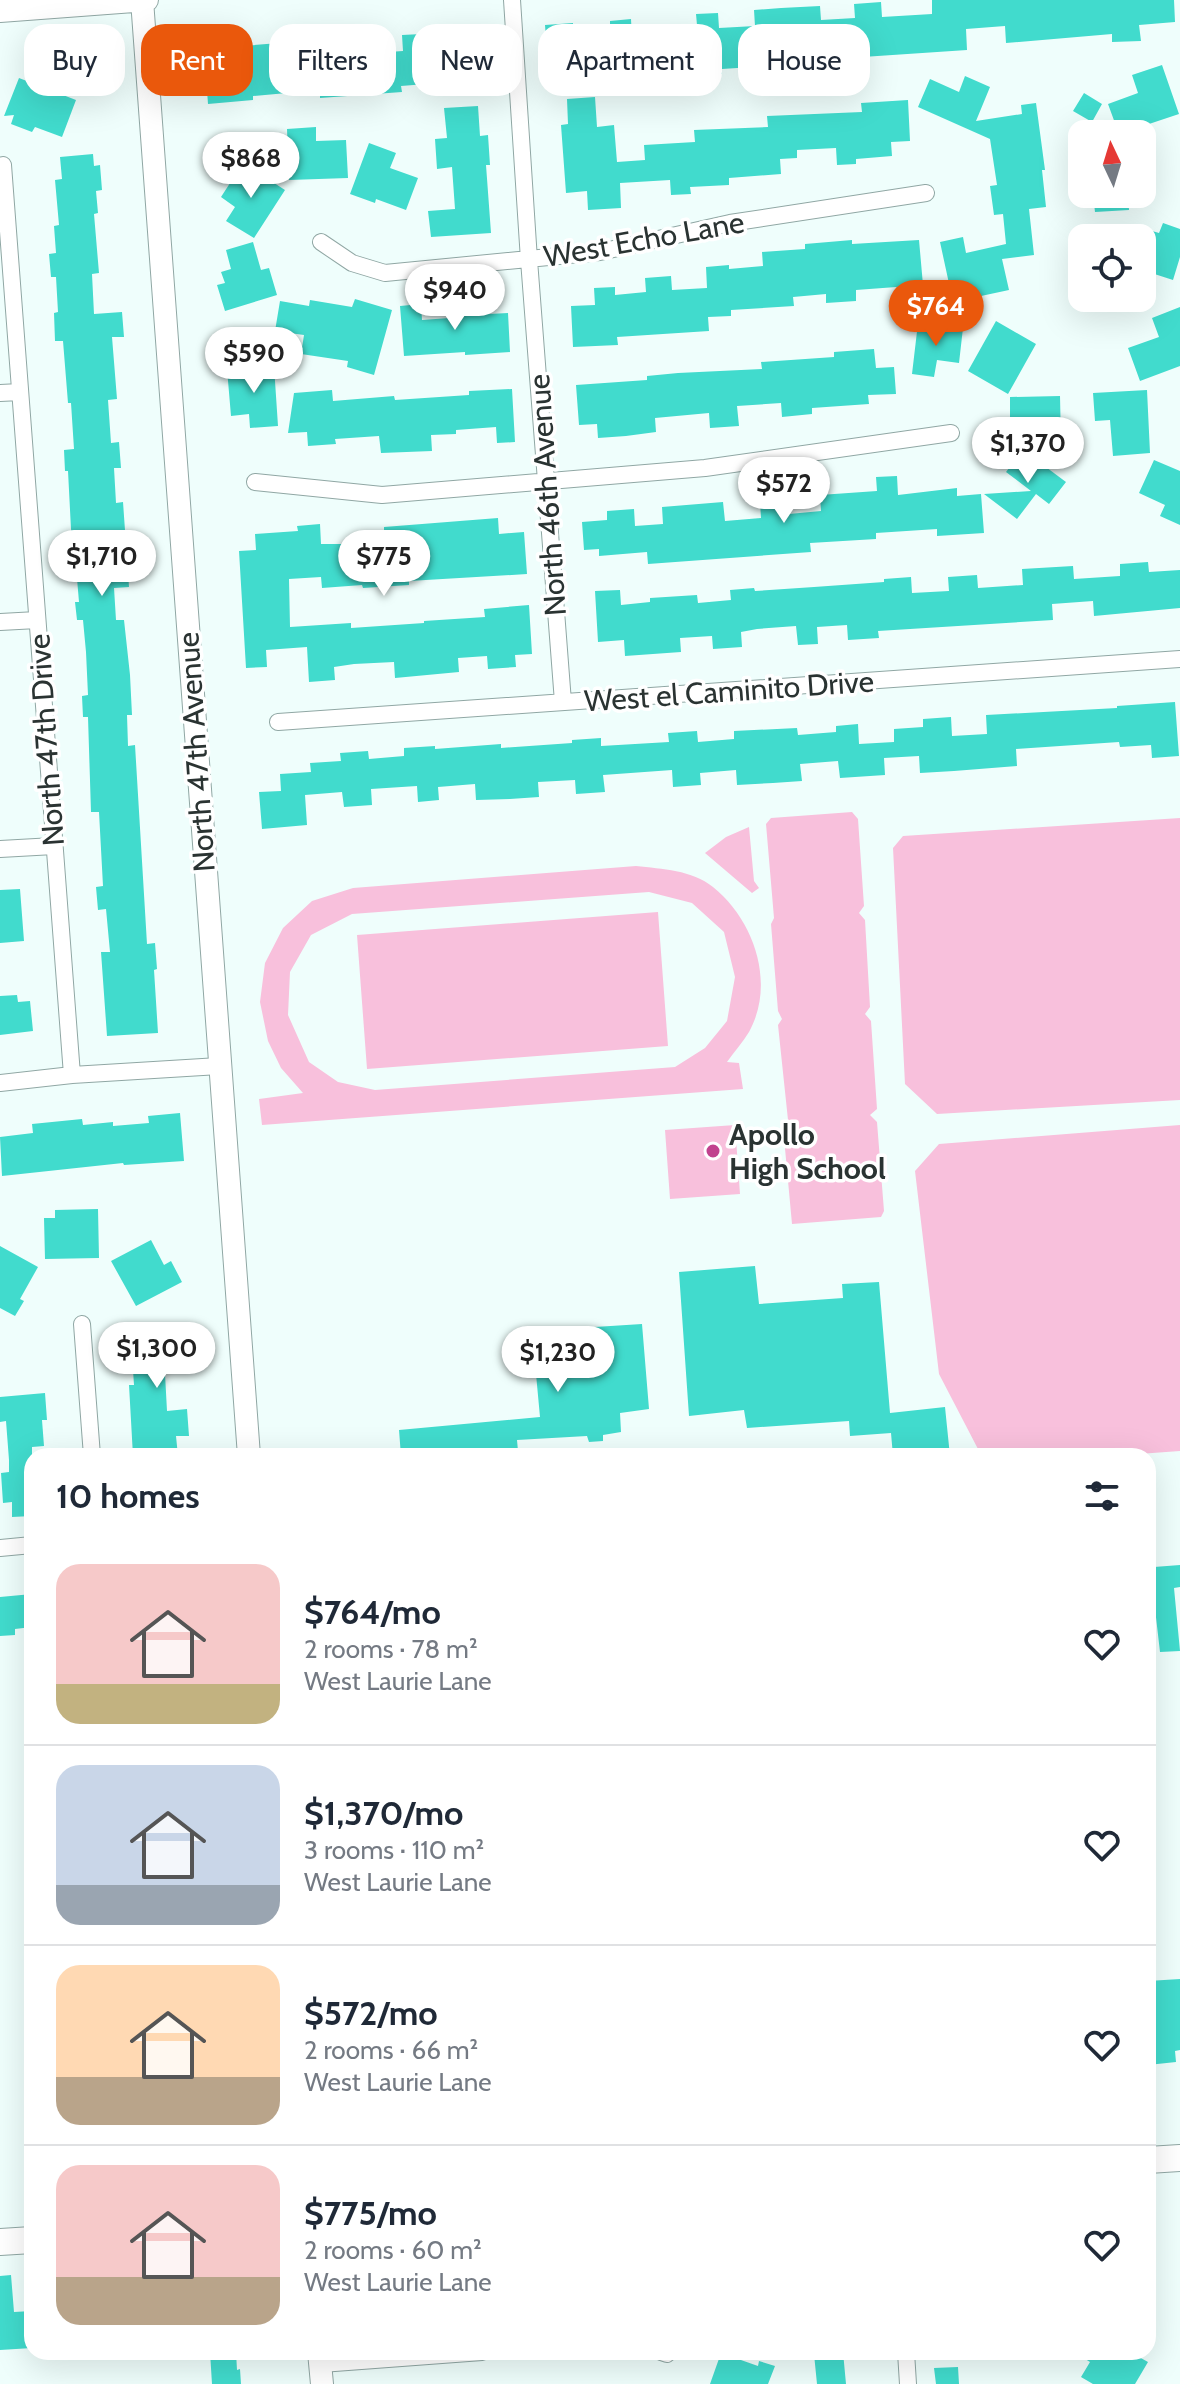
<!DOCTYPE html>
<meta charset="utf-8">
<style>
body{margin:0;font-family:Cabin,sans-serif;background:#f2f2f3;color:#1f2937;height:100vh;display:flex;flex-direction:column;font-size:30px;white-space:nowrap}
*{box-sizing:border-box;margin:0}
p{font-size:26px;color:#747a83}
.icon{flex:none;width:44px;height:44px;fill:none;stroke:currentColor;stroke-width:2;stroke-linecap:round;stroke-linejoin:round}
.map{position:relative;flex:1;overflow:hidden}
.sheet{position:absolute;left:24px;top:1448px;width:1132px;height:912px;display:flex;flex-direction:column;background:#fff;border-radius:24px;box-shadow:0 8px 32px #0002}
.sheet>*{flex:none}
.banner{position:absolute;left:24px;top:24px;width:1132px;height:72px;display:flex;gap:16px}
.needle{width:52px;rotate:356deg}
.fabs{position:absolute;left:1068px;top:120px;display:grid;gap:16px}
.fabs a{display:grid;place-items:center;width:88px;height:88px;border-radius:16px;background:#fff;box-shadow:0 8px 32px #0002;font-size:40px}
.price{position:absolute;translate:-50% -68px;padding:0 18px;border-radius:28px;background:#fff;color:#222;font-size:26px;line-height:52px;filter:drop-shadow(0 2px 4px #0008)}
.price::after{content:'';position:absolute;left:50%;top:48px;width:24px;height:18px;margin-left:-12px;background:inherit;clip-path:polygon(0 0,100% 0,50% 100%)}
.price.active{background:#ea580c;color:#fff}
ul{padding:0;list-style:none}
li{display:flex;align-items:center;gap:24px;height:200px;padding:0 32px}
li+li{border-top:2px solid #e0e1e3}
li span{display:grid;place-items:center;flex:none;width:224px;height:160px;border-radius:24px;color:#555}
li>.icon{margin-inline-start:auto}
span .icon{width:96px;height:96px;fill:#fffc;stroke-width:1}
li b{font-size:34px}
h2{display:flex;justify-content:space-between;align-items:center;height:96px;padding:0 32px;font-size:34px}
.pill{padding:0 28px;border-radius:24px;background:#fff;box-shadow:0 8px 32px #0002;font-size:28px;line-height:72px}
.pill.active{background:#ea580c;color:#fff}
.map>svg:first-child{display:block}
</style>
<div class="map">
<svg width="1180" height="2384" viewBox="0 0 1180 2384">
<rect width="100%" height="100%" fill="#effefc"/>
<path fill="#f8c0dc" fill-rule="evenodd" d="M852 812 858 819 864 906 859 913 865 920 870 1007 865 1014 871 1021 877 1109 870 1115 877 1122 884 1211 881 1217 792 1224 783 1127 788 1120 778 1025 782 1019 778 1011 771 924 774 918 766 824 771 818Z
M1180 818V1100L937 1114 905 1084 893 848 903 836Z
M749 827 754 881 759 888 752 893 705 853 726 837Z
M636 866C662 869 692 870 713 887 754 920 776 983 749 1032 743 1042 734 1052 727 1062L739 1063 743 1089 262 1125 259 1099 303 1093 281 1068 268 1041 260 1002 265 963 283 928 312 901 353 888ZM649 892 692 903 724 932 735 977 727 1021 705 1048 675 1067 375 1090 338 1082 309 1062 288 1015 290 972 311 935 352 914Z
M658 912 668 1046 367 1069 357 935Z
M735 1125 740 1194 670 1199 665 1130Z
M1180 1125V1451L1111 1456H980L978 1449 939 1374 915 1171 939 1144Z"/>
<path fill="#41dbcd" d="M932 0H1174L1175 22 1139 25 1141 41 1112 42V34L1006 43 1005 26 966 29 967 50 818 60 819 74 798 75 797 64 722 69V74L690 76 689 66 658 68 659 76 638 78 637 70 613 72 612 55 576 58 577 77 549 79 545 25 573 23V31L610 28V21L631 19 632 39H656L698 36 696 14 718 13 719 28 755 26 754 10 781 8 820 6 821 20 855 18 854 4 881 2 882 17 932 14Z
M490 28 494 82 464 84 463 65 425 68 426 84 401 86 402 92 320 98V90L253 96V100L208 104 205 63 221 62 220 48 279 43 281 62 317 58 316 41 343 39 344 55 403 51 402 35 422 34 423 41 462 38V30Z
M1162 65 1179 114 1119 134 1108 104 1138 93 1132 75Z
M965 76 990 87 976 121 1022 114 1021 105 1036 103 1045 170H1042L1046 207 1029 209 1034 255 1002 259 1009 290 953 302 940 242 963 237 966 253 1006 244 1003 214 994 215 990 186 997 185 990 139 918 107 930 79 959 92Z
M19 78 76 100 62 137 35 127 32 132 11 124 14 115 4 116Z
M1084 93 1102 104 1092 122 1073 111Z
M595 97 597 127 614 125 617 162 645 160 644 145 695 142 694 130 768 127 767 116 862 112 861 103 908 100 910 141 891 142 892 156 856 159V164L837 165 836 148 797 150V158L780 159 781 174 729 178V185L690 187 691 194 671 195 670 180 620 183 621 208 588 210 587 191 566 193 561 125 568 124 567 99Z
M478 106 480 136 488 135 490 165H486L491 233 431 237 428 211 455 209 452 167 437 169 435 139 447 138 444 108Z
M316 127V141L346 140 348 178 289 180 287 129Z
M369 143 396 153 390 168 418 178 406 210 376 199 375 203 350 194Z
M93 154 94 166 100 165 102 190 96 191 98 213 94 214 99 273 92 274 94 314 122 312 124 337H112L117 399 108 400 111 443 119 442 121 468H114L116 503 123 502 129 587 114 588 116 620H124L130 675 132 715H127L128 746 135 745 147 944 155 943 157 969 154 970 158 1033 107 1036 101 952H110L106 909 98 910 96 887 103 886 99 812H91L88 717H83L82 696 88 695 86 652 83 620H77L75 602H79L75 555 71 529 68 471H65L64 450 74 449 71 403H68L63 341H55L54 313 58 312 56 277H51L49 254 56 253 54 226 59 225 55 180 62 179 60 157Z
M243 163 285 190 254 238 226 221 235 207 221 197Z
M1093 194H1128L1129 210 1095 212Z
M1163 223 1180 229V257L1173 280 1142 270V228L1159 233Z
M852 240V244L919 240 923 285 856 290V301L826 303V294L793 297 794 306 731 310V316L708 317 709 331 617 337 618 345 573 347 571 306 595 305 594 288 615 287V295L646 292 645 278 671 276 672 290 707 288 706 267 729 265V269L763 266 762 252 805 249V244Z
M253 242 261 270 269 268 277 295 225 311 217 285 225 283 221 272 231 269 226 250Z
M355 299 392 310 374 375 347 367 348 361 301 354 304 335 275 331 280 301 309 306 310 300 352 307Z
M488 300 489 314 508 313 510 352 465 355V352L404 356 400 306 421 304 422 320 463 317 462 302Z
M1180 307V366L1140 381 1128 348 1159 337 1152 318Z
M996 321 1036 344 1008 394 968 371Z
M918 323 963 328 959 363 937 360 934 377 912 374Z
M874 349 876 368 894 367 896 394 868 395 869 404 812 408V414L782 417 781 403 737 406 739 426 710 428 709 413 655 418 656 432 626 436 598 438 597 424 579 425 576 385 647 380V376L678 373 762 369 761 362 834 357V352Z
M274 366 278 426 250 428 249 414 231 416 227 369Z
M512 389 515 442 497 443 496 427 456 430V434L431 435 432 451 381 453 379 436 335 439 336 444 308 446 307 432 288 433 294 393 332 390 333 401 394 396 395 400 469 395V391Z
M1147 390 1150 453 1113 456 1110 420 1095 421 1093 393Z
M1060 396 1061 442 1026 443 1025 417H1010V397Z
M1023 450 1066 482 1049 504 1036 494 1017 519 984 494 1031 491 1006 472Z
M1154 460 1180 471V525L1160 516 1165 505 1139 493Z
M897 476 898 495 957 488V496L981 494 984 533 937 536V529L876 533V539L810 543 811 552 648 564 647 552 599 556V549L584 550 582 522 607 520V511L634 509 635 526 663 524 662 507 723 502 725 521 761 518 760 502 788 500 789 514 821 511 820 495 877 491 876 477Z
M498 518 499 534 524 532 527 574 409 581V585L363 588 362 585 322 588 321 577 289 579 290 627 351 623V628L424 623V621L485 617 484 609 529 605 532 654 515 655 516 667 488 669 487 656 458 658 459 672 395 678 394 662 354 664 334 667 335 680 309 682 307 647 266 650 267 667 246 668 239 551 256 550 255 534 298 531 297 526 320 524 321 544H384V527Z
M1148 562 1149 572 1180 570V608L1094 616 1093 601 1052 604 1053 620 878 631 879 638 848 640 847 625 817 627 818 644 798 645 796 626 757 629 741 632 742 647 713 649 712 636 680 638 681 652 625 656 624 640 598 642 595 591 620 590 621 605 650 602V598L697 595 698 603 731 600 730 590 754 588 755 591 814 587 884 582V579L911 577 912 593 949 591 948 577 977 575 978 588 1023 585 1022 569 1073 566 1074 579 1120 576V564Z
M1175 702 1179 756 1152 758 1151 745 1120 747 1119 742 1016 749 1017 766 954 771 920 773 919 756 884 758 885 775 840 778 838 761 800 764 802 781 773 783 737 785 736 770 700 773 701 785 673 787 672 770 603 775 605 792 576 794 575 780 538 782 539 797 510 799 476 800 475 784 438 787 439 800 418 802 417 786 371 789 372 805 344 807 342 792 305 795 307 825 262 829 259 792 281 791 280 774 311 772 310 763 341 761 340 753 368 751 369 759 404 756V748L435 746V749L501 744V748L572 743V740L601 738V746L669 742 668 733 697 731 698 742 734 739V731L797 728 798 735 836 732V726L858 724 859 744 894 742V729L923 727V719L951 717 952 736 987 734 986 715 1117 708V706Z
M20 889 24 941 0 943V890Z
M17 995 18 1002 30 1001 33 1031 0 1035V996Z
M180 1113 184 1161 124 1165 123 1163 2 1176 0 1137 33 1133 32 1124 82 1119 83 1125 113 1122V1126L149 1123 148 1116Z
M98 1209 99 1258 45 1259 44 1218H55V1210Z
M151 1240 164 1265 171 1261 182 1282 136 1306 111 1261Z
M0 1246 38 1267 20 1299 24 1301 15 1316 0 1308Z
M755 1266 759 1304 843 1298 842 1284 879 1282 890 1413 945 1407 950 1456H893L891 1433 850 1436 849 1421 747 1428 744 1410 689 1416 679 1272Z
M179 1322 180 1333 185 1332 188 1372 165 1374 167 1411 187 1409 189 1436H176L178 1456H133L129 1385H134L132 1355 138 1354 135 1327Z
M642 1324 649 1409 620 1413 621 1432 603 1435V1441L589 1442 587 1436 517 1440 518 1451 401 1456 399 1430 540 1417 532 1331Z
M45 1393 47 1420H42L44 1446 32 1447V1516L12 1517V1502L3 1503 1 1473 9 1472V1460L6 1421 0 1422V1397Z
M1180 1565V1587L1174 1588 1180 1651 1160 1652 1154 1600V1567Z
M32 1594V1627L15 1629V1635L0 1636V1597Z
M1180 1979V2050L1175 2051 1176 2062 1148 2065V1981Z
M11 2275 14 2312 32 2311V2348L0 2350V2276Z
M210 2352H236L237 2370 240 2369 241 2384H212Z
M843 2352 846 2384H817L814 2354Z
M1074 2352H1130L1148 2362 1135 2384H1093L1081 2377 1090 2362Z
M721 2353 758 2366 759 2361 775 2366 768 2384H710Z
M958 2367 959 2384H936L934 2368Z"/>
<g fill="none" stroke-linecap="round" stroke-linejoin="round">
<g stroke="#90a7a4" stroke-width="18">
<path id="street" d="M512 0 529 260 563 702
M0 166 3 165 72 1075
M321 242 352 263 385 273 600 252 730 223 926 193
M0 393 20 392
M255 482 382 495 705 468 951 433
M0 622 37 620
M278 722 1180 659
M0 849 54 846
M0 1083 72 1075 219 1066
M82 1324 92 1456
M0 1548 32 1545
M661 2352 667 2354
M906 2352 908 2384
M321 2364 482 2352"/>
</g>
<g stroke="#90a7a4" stroke-width="24">
<path id="secondary" d="M142 0 249 1456
M0 11 147 0
M319 2352 322 2384"/>
</g>
<g stroke="#90a7a4" stroke-width="28">
<path id="primary" d="M1148 2160 1180 2158
M0 2242 32 2240"/>
</g>
<use href="#street" stroke="#fff" stroke-width="16"/>
<use href="#secondary" stroke="#fff" stroke-width="22"/>
<use href="#primary" stroke="#fff" stroke-width="26"/>
</g>
<circle fill="#c1428e" stroke="#fff" stroke-width="3" cx="713" cy="1151" r="8"/>
<g text-anchor="middle" dominant-baseline="central" stroke-width="7" stroke-linejoin="round" paint-order="stroke">
<g font-size="30" fill="#2a3332" stroke="#fff">
<text transform="translate(644 239) rotate(-10)">West Echo Lane</text>
<text transform="translate(547 495) rotate(-94)">North 46th Avenue</text>
<text transform="translate(729 691) rotate(-4)">West el Caminito Drive</text>
<text transform="translate(46 740) rotate(-94)">North 47th Drive</text>
<text transform="translate(196 752) rotate(-94)">North 47th Avenue</text>
</g>
<g font-size="30" font-weight="bold" fill="#2a3332" stroke="#fff" text-anchor="start">
<text x="729" y="1134">Apollo<tspan x="729" dy="34">High School</tspan></text>
</g>
</g>
</svg>
<div class="fabs">
<a><svg class="needle" viewBox="-14 -14 28 28"><path d="M0-13l5 13h-10z" fill="#e53935"/><path d="M0 13l5-13h-10z" fill="#747a83"/></svg></a>
<a><svg class="icon" aria-label="locate" viewBox="0 0 24 24"><circle cx="12" cy="12" r="6"/><path d="M12 2v4M12 18v4M2 12h4M18 12h4"/></svg></a>
</div>
<b class="price" style="left:251px;top:200px">$868</b>
<b class="price" style="left:455px;top:332px">$940</b>
<b class="price active" style="left:936px;top:348px">$764</b>
<b class="price" style="left:254px;top:395px">$590</b>
<b class="price" style="left:1028px;top:485px">$1,370</b>
<b class="price" style="left:784px;top:525px">$572</b>
<b class="price" style="left:102px;top:598px">$1,710</b>
<b class="price" style="left:384px;top:598px">$775</b>
<b class="price" style="left:157px;top:1390px">$1,300</b>
<b class="price" style="left:558px;top:1394px">$1,230</b>
<div class="banner">
<a class="pill">Buy</a>
<a class="pill active">Rent</a>
<a class="pill">Filters</a>
<a class="pill">New</a>
<a class="pill">Apartment</a>
<a class="pill">House</a>
</div>
<section class="sheet">
<h2>10 homes<svg class="icon" aria-label="filters" viewBox="0 0 24 24"><path d="M4 7h16M4 17h16"/><circle cx="9" cy="7" r="2"/><circle cx="15" cy="17" r="2"/></svg></h2>
<ul>
<li><span style="background:linear-gradient(#f6c9c9 75%,#c2b280 0)"><svg class="icon" aria-label="home" viewBox="0 0 24 24"><path d="M3 11l9-7 9 7M6 9v11h12V9"/></svg></span><div><b>$764/mo</b><p>2 rooms · 78 m²</p><p>West Laurie Lane</p></div><svg class="icon" aria-label="heart" viewBox="0 0 24 24"><path d="M12 20l-8-8c-3-5 5-10 8-4 3-6 11-1 8 4z"/></svg></li>
<li><span style="background:linear-gradient(#c9d6e8 75%,#9aa5b1 0)"><svg class="icon" aria-label="home" viewBox="0 0 24 24"><path d="M3 11l9-7 9 7M6 9v11h12V9"/></svg></span><div><b>$1,370/mo</b><p>3 rooms · 110 m²</p><p>West Laurie Lane</p></div><svg class="icon" aria-label="heart" viewBox="0 0 24 24"><path d="M12 20l-8-8c-3-5 5-10 8-4 3-6 11-1 8 4z"/></svg></li>
<li><span style="background:linear-gradient(#ffd9b3 70%,#b9a48a 0)"><svg class="icon" aria-label="home" viewBox="0 0 24 24"><path d="M3 11l9-7 9 7M6 9v11h12V9"/></svg></span><div><b>$572/mo</b><p>2 rooms · 66 m²</p><p>West Laurie Lane</p></div><svg class="icon" aria-label="heart" viewBox="0 0 24 24"><path d="M12 20l-8-8c-3-5 5-10 8-4 3-6 11-1 8 4z"/></svg></li>
<li><span style="background:linear-gradient(#f6c9c9 70%,#b9a48a 0)"><svg class="icon" aria-label="home" viewBox="0 0 24 24"><path d="M3 11l9-7 9 7M6 9v11h12V9"/></svg></span><div><b>$775/mo</b><p>2 rooms · 60 m²</p><p>West Laurie Lane</p></div><svg class="icon" aria-label="heart" viewBox="0 0 24 24"><path d="M12 20l-8-8c-3-5 5-10 8-4 3-6 11-1 8 4z"/></svg></li>
</ul>
</section>
</div>
